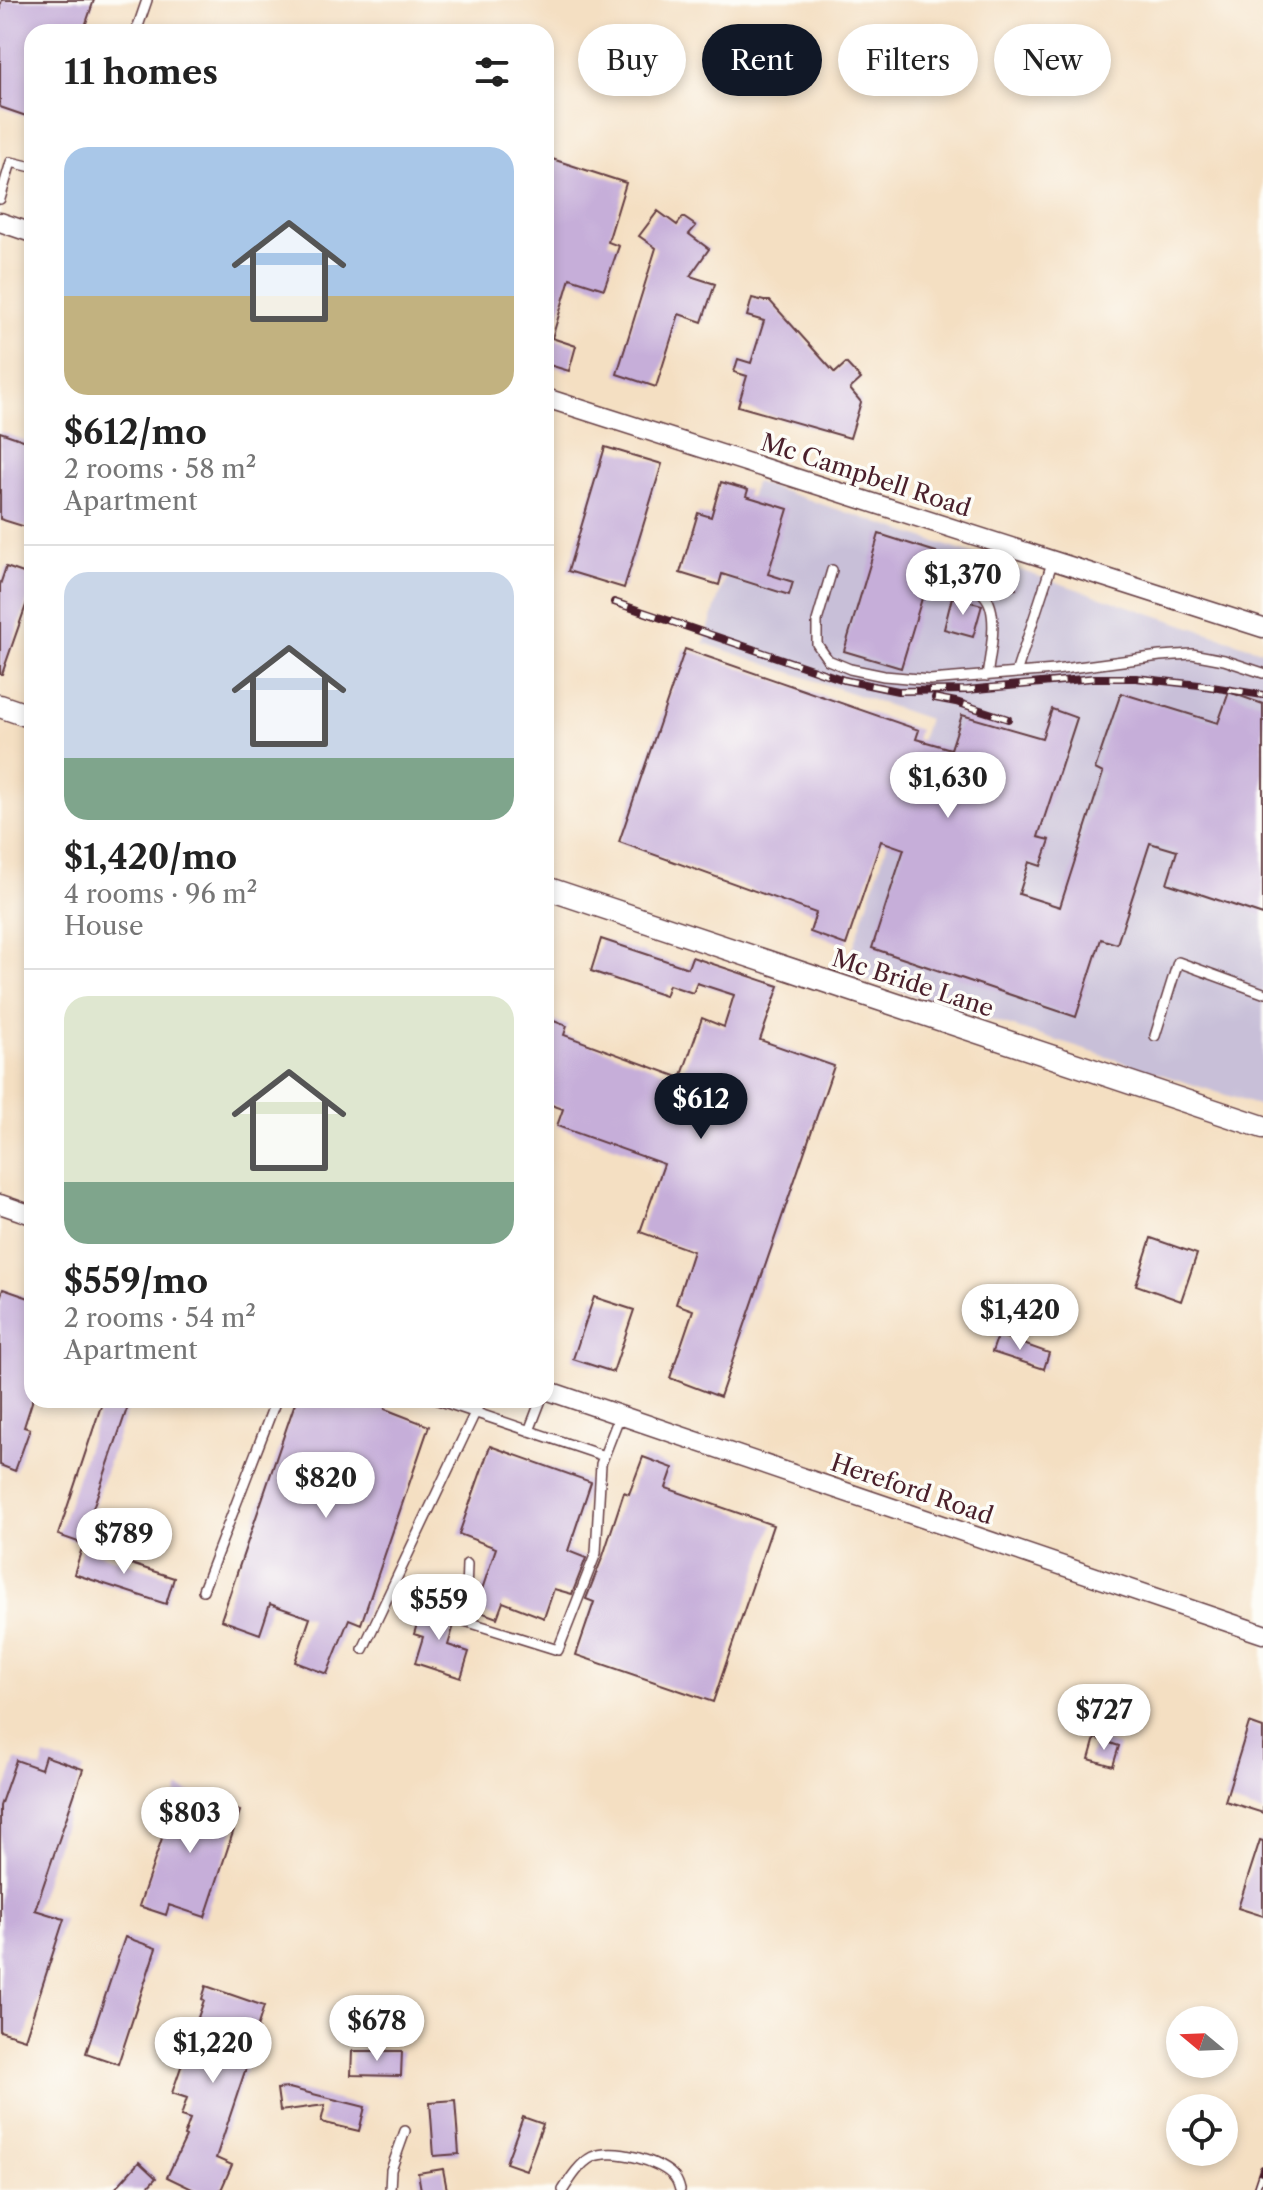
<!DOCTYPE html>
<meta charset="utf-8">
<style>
body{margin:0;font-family:"Libre Caslon Text",serif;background:#f2f2f2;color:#222;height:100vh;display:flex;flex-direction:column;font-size:30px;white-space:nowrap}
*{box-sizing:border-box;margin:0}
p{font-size:26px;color:#767676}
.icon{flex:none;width:44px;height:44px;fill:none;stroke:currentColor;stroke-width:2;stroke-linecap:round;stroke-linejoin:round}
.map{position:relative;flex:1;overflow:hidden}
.side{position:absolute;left:24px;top:24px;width:530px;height:1384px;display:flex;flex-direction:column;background:#fff;border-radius:24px;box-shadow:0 4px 12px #0003}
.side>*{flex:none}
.top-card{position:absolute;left:578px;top:24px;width:564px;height:72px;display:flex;gap:16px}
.needle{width:52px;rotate:289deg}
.controls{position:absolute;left:1166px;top:2006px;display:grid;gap:16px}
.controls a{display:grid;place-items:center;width:72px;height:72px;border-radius:50%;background:#fff;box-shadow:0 4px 12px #0003;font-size:40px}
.price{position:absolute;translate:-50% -68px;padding:0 18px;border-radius:28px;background:#fff;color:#222;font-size:26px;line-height:52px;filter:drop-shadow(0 2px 4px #0008)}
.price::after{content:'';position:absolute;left:50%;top:48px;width:24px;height:18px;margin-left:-12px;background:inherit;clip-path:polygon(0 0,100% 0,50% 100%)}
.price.active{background:#111827;color:#fff}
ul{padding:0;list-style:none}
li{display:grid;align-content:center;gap:16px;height:424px;padding:0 40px}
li+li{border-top:2px solid #e0e0e0}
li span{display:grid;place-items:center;height:248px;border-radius:24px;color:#555}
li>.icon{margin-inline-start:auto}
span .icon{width:144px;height:144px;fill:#fffc;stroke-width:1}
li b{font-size:34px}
h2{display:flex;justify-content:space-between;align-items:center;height:96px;padding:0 40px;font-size:34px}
.pill{padding:0 28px;border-radius:36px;background:#fff;box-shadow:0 4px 12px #0003;font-size:28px;line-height:72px}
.pill.active{background:#111827;color:#fff}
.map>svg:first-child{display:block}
</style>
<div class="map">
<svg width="1263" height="2190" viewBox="0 0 1263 2190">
<rect width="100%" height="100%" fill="#fdfcf7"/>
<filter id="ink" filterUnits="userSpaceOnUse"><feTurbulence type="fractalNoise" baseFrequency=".0125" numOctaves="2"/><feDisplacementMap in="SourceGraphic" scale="16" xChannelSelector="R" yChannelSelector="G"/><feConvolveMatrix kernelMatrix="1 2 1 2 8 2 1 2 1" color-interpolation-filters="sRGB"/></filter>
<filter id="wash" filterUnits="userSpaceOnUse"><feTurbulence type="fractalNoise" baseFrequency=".006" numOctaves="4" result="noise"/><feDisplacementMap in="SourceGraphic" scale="32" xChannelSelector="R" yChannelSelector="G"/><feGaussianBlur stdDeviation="1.8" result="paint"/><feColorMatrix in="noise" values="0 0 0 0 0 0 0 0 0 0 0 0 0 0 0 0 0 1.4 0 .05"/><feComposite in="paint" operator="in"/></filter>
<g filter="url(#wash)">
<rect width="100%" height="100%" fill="#f4dfc2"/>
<path fill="#c8bfd8" d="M755 482 1263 651V1107L845 973 928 719 704 643Z"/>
<g id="blocks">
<path fill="#c6aed9" d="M2 0H94L83 32H32V118L0 107V6Z
M546 157 626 183 608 242 619 246 604 289 570 278 552 338 576 346 569 371 546 364Z
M658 211 677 225 683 217 696 226 689 234 709 249 690 276 715 284 702 322 679 314 656 387 617 374 656 248 639 236Z
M752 298 764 301H770L835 373 846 363 861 379 850 389 861 402 850 438 738 406 747 376 734 372 738 359 751 363 764 321 747 316Z
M0 432 32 443V529L0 519Z
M605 447 662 464 624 588 568 571Z
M721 482 748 490 746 496 788 509 768 574 793 582 789 595 722 574 719 585 680 573 698 513 711 517Z
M879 534 936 552 901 668 844 651Z
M6 567 32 576V588L2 674H0V585Z
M1010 568 1016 589 999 593 993 573Z
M952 597 982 605 973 637 944 629Z
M685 649 919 730 916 739 951 749 962 715 1042 738 1052 709 1077 718 1038 837 1050 840 1041 866 1029 862 1019 894 1060 907 1103 773 1095 769 1121 693 1218 723 1229 692 1263 704V915L1167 883 1177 851 1150 843 1117 944 1101 939 1076 1017 872 948 904 849 881 841 846 945 810 932 816 913 619 842Z
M601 939 688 968 692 957 779 986 760 1040 834 1066 720 1397 670 1378 693 1310 676 1304 693 1251 640 1232 664 1164 557 1126 563 1109 546 1103V1018L567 1026 564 1035 681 1078 702 1018 724 1027 734 995 697 983 693 993 669 985 665 996 591 971Z
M1151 1238 1197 1254 1181 1301 1136 1285Z
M3 1289 32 1299V1402L24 1427 30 1429 15 1471 0 1465V1298Z
M594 1297 634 1310 613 1372 573 1359Z
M998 1335 1049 1353 1044 1369 992 1352Z
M103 1400H130L81 1543 58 1535Z
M296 1400H376L386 1404 385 1409 429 1426 361 1624 349 1619 327 1674 295 1662 310 1618 270 1604 260 1634 221 1620Z
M490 1446 591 1482 568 1551 586 1558 572 1594 554 1589 544 1618 503 1602 497 1618 475 1610 496 1548 459 1534Z
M643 1457 673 1468 666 1488 773 1525 713 1702 576 1655 594 1602 586 1599 603 1556 624 1492 629 1494Z
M82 1548 174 1578 166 1604 74 1574Z
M423 1604 457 1615 448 1645 469 1652 461 1678 415 1663 423 1637 414 1634Z
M1249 1723 1263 1728V1813L1225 1801Z
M1095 1738 1119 1746 1113 1766 1089 1759Z
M45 1756 83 1769 35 1910 64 1919 25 2039 0 2031V1806L16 1760 41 1769Z
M179 1788 240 1811 205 1917 169 1905 166 1915 139 1906Z
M1260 1840 1263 1841V1916L1238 1908Z
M125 1937 156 1948 118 2064 86 2053Z
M206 1986 264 2006 257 2028 259 2029 216 2158 232 2165 221 2190H194L167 2177 186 2137 184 2136 190 2119 181 2116 187 2098 172 2093 204 2000 202 1999Z
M352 2051H402L401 2076 351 2075Z
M289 2088 365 2107 359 2131 321 2122 325 2105 280 2111 277 2089Z
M455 2100 459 2154 434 2156 430 2102Z
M523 2117 543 2124 526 2170 506 2163Z
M139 2162 156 2178 145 2190H114Z
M443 2169 447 2190H421L418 2173Z"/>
</g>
</g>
<g filter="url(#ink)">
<use href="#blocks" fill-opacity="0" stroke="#643c42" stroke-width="2"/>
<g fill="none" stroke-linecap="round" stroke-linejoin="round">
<g stroke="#643c42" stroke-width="12">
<path id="service" d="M136 32 147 0
M0 199 11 162 32 167
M832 570 817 621V644L828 660 850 669 884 676 930 680 1055 670 1160 656 1192 654 1224 660 1263 673
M944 579C956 581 975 585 984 595 1000 611 990 655 987 676
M1016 673 1053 560
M1155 1036 1178 962 1263 993
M438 1400 604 1456 620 1415
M529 1431 541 1400
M467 1564 465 1621 558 1650 596 1553 601 1464 604 1456
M203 1590 276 1400
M363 1649 481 1400
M390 2190 391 2170 405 2131
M563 2190C570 2179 580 2163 592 2157 612 2147 663 2161 675 2178 678 2182 679 2186 680 2190"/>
</g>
<g stroke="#643c42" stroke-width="21">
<path id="minor" d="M0 222 32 233
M546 398 1263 628
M0 1204 32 1215
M546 1390 1263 1634"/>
</g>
<g stroke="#643c42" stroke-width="25">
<path id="tertiary" d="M0 706 32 717
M546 888 1263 1127"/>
</g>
<use href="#service" stroke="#fff" stroke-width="9"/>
<use href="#minor" stroke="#fff" stroke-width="18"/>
<use href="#tertiary" stroke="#fff" stroke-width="22"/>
<g stroke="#4a1f2b" stroke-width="8">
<path id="rail" d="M614 602 844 680 898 691 967 690 1093 678H1136L1199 685 1263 695
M935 698 956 702 1008 719
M1256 2190 1263 2169"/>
</g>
<use href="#rail" stroke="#fdfcf7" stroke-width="5" stroke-dasharray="15" stroke-linecap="butt"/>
</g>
</g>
<g text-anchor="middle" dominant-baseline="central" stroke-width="7" stroke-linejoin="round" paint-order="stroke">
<g font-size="24" fill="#4a1f2b" stroke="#fdfcf7">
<text transform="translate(866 475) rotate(18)">Mc Campbell Road</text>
<text transform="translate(913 983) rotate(18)">Mc Bride Lane</text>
<text transform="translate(912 1489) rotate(19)">Hereford Road</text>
</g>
</g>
</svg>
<div class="controls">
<a><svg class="needle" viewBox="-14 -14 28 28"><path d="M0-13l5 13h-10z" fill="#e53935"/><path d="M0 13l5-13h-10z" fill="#767676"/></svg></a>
<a><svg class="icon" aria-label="locate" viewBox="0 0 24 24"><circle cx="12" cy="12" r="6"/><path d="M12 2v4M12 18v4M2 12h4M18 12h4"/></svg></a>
</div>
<b class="price" style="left:963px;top:617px">$1,370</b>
<b class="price" style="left:948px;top:820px">$1,630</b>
<b class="price active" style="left:701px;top:1141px">$612</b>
<b class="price" style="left:1020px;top:1352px">$1,420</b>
<b class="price" style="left:326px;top:1520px">$820</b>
<b class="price" style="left:124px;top:1576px">$789</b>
<b class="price" style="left:439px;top:1642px">$559</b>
<b class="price" style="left:1104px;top:1752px">$727</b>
<b class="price" style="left:190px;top:1855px">$803</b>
<b class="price" style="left:377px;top:2063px">$678</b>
<b class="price" style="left:213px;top:2085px">$1,220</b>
<div class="top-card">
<a class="pill">Buy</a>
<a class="pill active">Rent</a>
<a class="pill">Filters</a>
<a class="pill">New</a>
</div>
<section class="side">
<h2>11 homes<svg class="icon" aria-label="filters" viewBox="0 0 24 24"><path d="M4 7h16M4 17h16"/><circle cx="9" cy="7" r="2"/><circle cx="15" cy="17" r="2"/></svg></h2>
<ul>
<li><span style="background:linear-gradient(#a9c7e8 60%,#c2b280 0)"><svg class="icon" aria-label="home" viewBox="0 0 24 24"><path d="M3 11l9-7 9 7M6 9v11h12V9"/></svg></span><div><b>$612/mo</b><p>2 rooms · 58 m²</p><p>Apartment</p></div></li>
<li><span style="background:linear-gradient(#c9d6e8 75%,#7fa58c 0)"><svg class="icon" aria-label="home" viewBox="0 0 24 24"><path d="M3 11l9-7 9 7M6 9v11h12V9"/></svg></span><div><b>$1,420/mo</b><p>4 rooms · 96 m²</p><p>House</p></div></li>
<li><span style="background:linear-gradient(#dfe7d0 75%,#7fa58c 0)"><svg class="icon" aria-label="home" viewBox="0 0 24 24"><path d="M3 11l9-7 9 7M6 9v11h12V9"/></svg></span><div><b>$559/mo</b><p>2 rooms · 54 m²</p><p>Apartment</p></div></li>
</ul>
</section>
</div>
